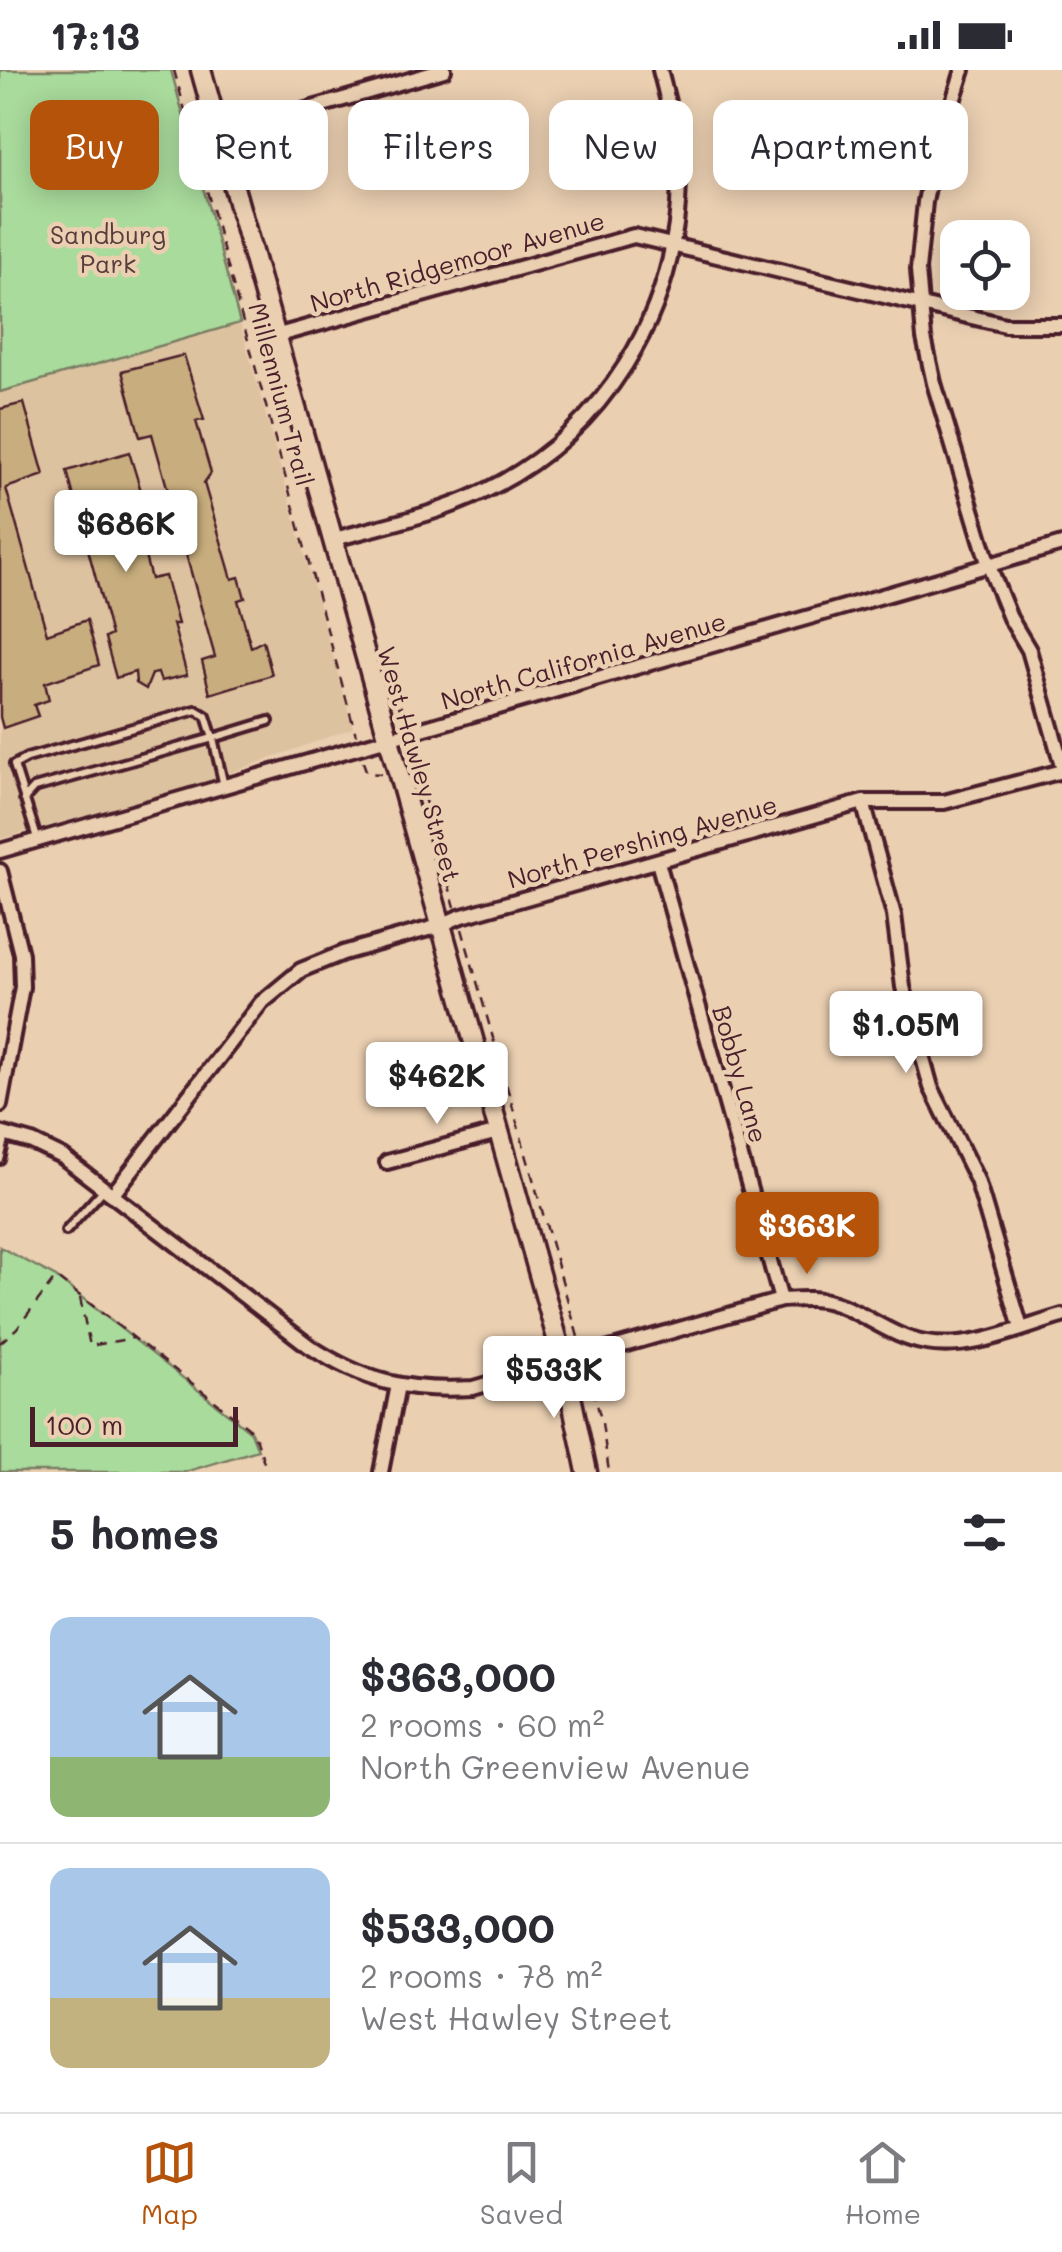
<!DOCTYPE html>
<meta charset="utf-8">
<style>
body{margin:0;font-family:Mali,sans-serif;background:#f2f2f3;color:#2b2b33;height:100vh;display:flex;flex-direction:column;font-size:38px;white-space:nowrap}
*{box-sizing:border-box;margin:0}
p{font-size:32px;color:#7c7c81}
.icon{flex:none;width:55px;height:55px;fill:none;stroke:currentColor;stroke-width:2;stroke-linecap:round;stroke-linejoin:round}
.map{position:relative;height:1402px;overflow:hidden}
.sheet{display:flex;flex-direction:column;background:#fff;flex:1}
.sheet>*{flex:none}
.guide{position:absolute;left:30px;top:30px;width:1002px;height:90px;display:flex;gap:20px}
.fabs{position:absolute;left:940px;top:150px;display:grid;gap:20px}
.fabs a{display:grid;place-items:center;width:90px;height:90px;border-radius:20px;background:#fff;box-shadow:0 5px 25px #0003;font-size:50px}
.scale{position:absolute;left:30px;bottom:25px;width:208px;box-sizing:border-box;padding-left:10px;border:5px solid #4a1f2b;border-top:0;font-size:28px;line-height:35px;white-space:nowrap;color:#4a1f2b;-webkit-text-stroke:8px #eacfb1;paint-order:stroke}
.price{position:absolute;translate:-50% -85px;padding:0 22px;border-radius:10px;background:#fff;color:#222;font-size:32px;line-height:65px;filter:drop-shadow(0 2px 5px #0008)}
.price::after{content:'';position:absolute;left:50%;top:60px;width:30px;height:22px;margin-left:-15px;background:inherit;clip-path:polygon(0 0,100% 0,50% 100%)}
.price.on{background:#b45309;color:#fff}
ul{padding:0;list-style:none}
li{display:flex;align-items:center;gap:30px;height:250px;padding:0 50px}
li+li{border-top:2px solid #e1e1e2}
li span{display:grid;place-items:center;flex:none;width:280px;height:200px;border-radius:20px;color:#555}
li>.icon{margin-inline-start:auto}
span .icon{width:120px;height:120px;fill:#fffc;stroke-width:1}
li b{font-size:42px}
h2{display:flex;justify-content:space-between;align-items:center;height:120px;padding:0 50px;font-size:42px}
.chip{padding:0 35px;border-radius:20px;background:#fff;box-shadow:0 5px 25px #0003;font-size:35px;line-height:90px}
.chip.on{background:#b45309;color:#fff}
.status{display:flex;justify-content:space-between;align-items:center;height:70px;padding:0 50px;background:#fff;direction:ltr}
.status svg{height:28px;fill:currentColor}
.tab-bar{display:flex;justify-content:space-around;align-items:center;height:140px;border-top:2px solid #e1e1e2;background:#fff;font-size:28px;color:#7c7c81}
.tab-bar a{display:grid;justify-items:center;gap:5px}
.tab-bar .on{color:#b45309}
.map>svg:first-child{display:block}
</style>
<div class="status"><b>17:13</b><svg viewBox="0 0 49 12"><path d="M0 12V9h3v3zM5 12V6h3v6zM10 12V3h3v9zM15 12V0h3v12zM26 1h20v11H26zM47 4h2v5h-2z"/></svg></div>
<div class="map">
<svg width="1062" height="1402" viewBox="0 0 1062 1402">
<rect width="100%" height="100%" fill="#eacfb1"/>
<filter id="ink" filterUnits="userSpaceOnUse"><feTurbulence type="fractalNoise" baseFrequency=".01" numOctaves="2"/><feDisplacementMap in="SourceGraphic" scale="20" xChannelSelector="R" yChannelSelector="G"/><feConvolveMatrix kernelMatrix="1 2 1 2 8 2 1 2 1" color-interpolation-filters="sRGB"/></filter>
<g filter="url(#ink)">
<path fill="#ddc2a0" d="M240 253 353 658 200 714 0 769V322Z"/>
<path fill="#a9db9c" stroke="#7a7d64" stroke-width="2.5" d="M0 0H171L240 253 0 322Z
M0 1177 56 1207 251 1362 258 1380 185 1402H0Z"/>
<path fill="#c8ae7e" stroke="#4a1f2b" stroke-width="2.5" d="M184 285 204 350 196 351 211 403 204 413 232 509 239 507 245 528 238 530 251 577 263 571 272 605 210 624 202 591 215 587 152 364 140 367 122 301Z
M24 333 44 405 6 418 47 564 87 550 99 595 45 613 49 630 34 635 38 646 3 658 0 647V339Z
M129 382 141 421 121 427 135 478 142 475 151 509 165 506 178 554H173L187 605 161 611 158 603 152 604 146 619 136 613 135 602 116 608 105 568 111 565 67 401Z"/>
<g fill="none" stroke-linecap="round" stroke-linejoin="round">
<g stroke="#4a1f2b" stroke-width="14">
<path id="lane" d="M24 729 34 718 213 668 224 716
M37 768 14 695 27 688 196 640 206 646 213 668 269 651
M0 1090 6 1065
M66 1161 105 1118"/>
</g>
<g stroke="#4a1f2b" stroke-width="20">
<path id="street" d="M963 0 932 97 925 132 918 200 924 268 934 313 989 496 1010 548 1029 580 1062 695
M219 65 444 0
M275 266 634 166 1005 255H1062
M331 470C381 456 436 445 483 422 604 364 677 244 679 112 680 74 669 36 660 0
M863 732 894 845 903 917 931 1017 977 1110 1021 1258
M0 781 1062 474
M658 792 781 1230
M0 801 21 884 22 917 0 1035
M0 1063 32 1072 63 1087 309 1276C364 1312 407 1322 473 1318L781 1230C799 1229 817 1227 834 1233 867 1244 891 1267 926 1273 971 1281 1020 1258 1062 1246
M387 1092 498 1062
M113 1124 261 933 301 900 343 883 439 856 459 847 863 732H944L1062 701
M381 1402 398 1315"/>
</g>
<g stroke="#4a1f2b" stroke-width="25">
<path id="secondary" d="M201 0 564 1293 587 1402"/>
</g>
<path stroke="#4a1f2b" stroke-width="2.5" stroke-dasharray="10 8" stroke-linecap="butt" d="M174 0 356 665
M398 637H402L406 650
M414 676 418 693
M363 692 367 703 381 704
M413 696 418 695 423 724 455 837
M462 859 580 1274
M80 1228 90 1276 133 1268
M0 1273 17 1258 56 1207 248 1357 257 1370 267 1402
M588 1301 602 1353 609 1402"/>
<use href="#lane" stroke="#eacfb1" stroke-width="6"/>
<use href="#street" stroke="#eacfb1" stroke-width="12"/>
<use href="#secondary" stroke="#eacfb1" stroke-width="18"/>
</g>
</g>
<g text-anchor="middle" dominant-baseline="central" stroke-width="9" stroke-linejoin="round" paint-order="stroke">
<g font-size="25" fill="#583b3c" stroke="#eacfb1">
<text x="108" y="164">Sandburg<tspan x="108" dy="29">Park</tspan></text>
</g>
<g font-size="25" fill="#4a1f2b" stroke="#eacfb1">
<text transform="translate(457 191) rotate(-16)">North Ridgemoor Avenue</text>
<text transform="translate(282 324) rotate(75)">Millennium Trail</text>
<text transform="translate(583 590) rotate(-16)">North California Avenue</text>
<text transform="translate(420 694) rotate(74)">West Hawley Street</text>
<text transform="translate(642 771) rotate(-16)">North Pershing Avenue</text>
<text transform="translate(741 1004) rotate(74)">Bobby Lane</text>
</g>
</g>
</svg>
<div class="fabs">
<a><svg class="icon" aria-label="locate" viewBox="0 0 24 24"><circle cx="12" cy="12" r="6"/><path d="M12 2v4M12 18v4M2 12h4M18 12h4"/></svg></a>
</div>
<div class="scale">100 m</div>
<b class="price" style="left:126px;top:505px">$686K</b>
<b class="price" style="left:906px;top:1006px">$1.05M</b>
<b class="price" style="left:437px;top:1057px">$462K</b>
<b class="price on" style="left:807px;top:1207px">$363K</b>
<b class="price" style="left:554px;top:1351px">$533K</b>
<div class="guide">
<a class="chip on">Buy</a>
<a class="chip">Rent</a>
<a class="chip">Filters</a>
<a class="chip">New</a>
<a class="chip">Apartment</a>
</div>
</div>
<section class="sheet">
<h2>5 homes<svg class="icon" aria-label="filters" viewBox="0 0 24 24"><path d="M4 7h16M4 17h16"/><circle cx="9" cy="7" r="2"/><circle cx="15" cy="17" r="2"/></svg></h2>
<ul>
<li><span style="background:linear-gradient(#a9c7e8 70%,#8fb573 0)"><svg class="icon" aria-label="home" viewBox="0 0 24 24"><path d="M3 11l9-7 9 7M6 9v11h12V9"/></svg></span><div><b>$363,000</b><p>2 rooms · 60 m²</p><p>North Greenview Avenue</p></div></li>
<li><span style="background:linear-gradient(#a9c7e8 65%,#c2b280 0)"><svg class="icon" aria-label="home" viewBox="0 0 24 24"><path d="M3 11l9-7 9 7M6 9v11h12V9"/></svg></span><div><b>$533,000</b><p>2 rooms · 78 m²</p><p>West Hawley Street</p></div></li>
</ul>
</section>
<nav class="tab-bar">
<a class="on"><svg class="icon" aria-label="map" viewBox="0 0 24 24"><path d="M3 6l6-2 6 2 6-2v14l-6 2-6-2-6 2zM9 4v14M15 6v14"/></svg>Map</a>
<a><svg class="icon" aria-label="saved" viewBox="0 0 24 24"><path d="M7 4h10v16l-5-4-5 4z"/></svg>Saved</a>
<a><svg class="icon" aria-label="home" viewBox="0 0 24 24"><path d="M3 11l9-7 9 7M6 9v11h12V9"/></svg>Home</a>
</nav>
